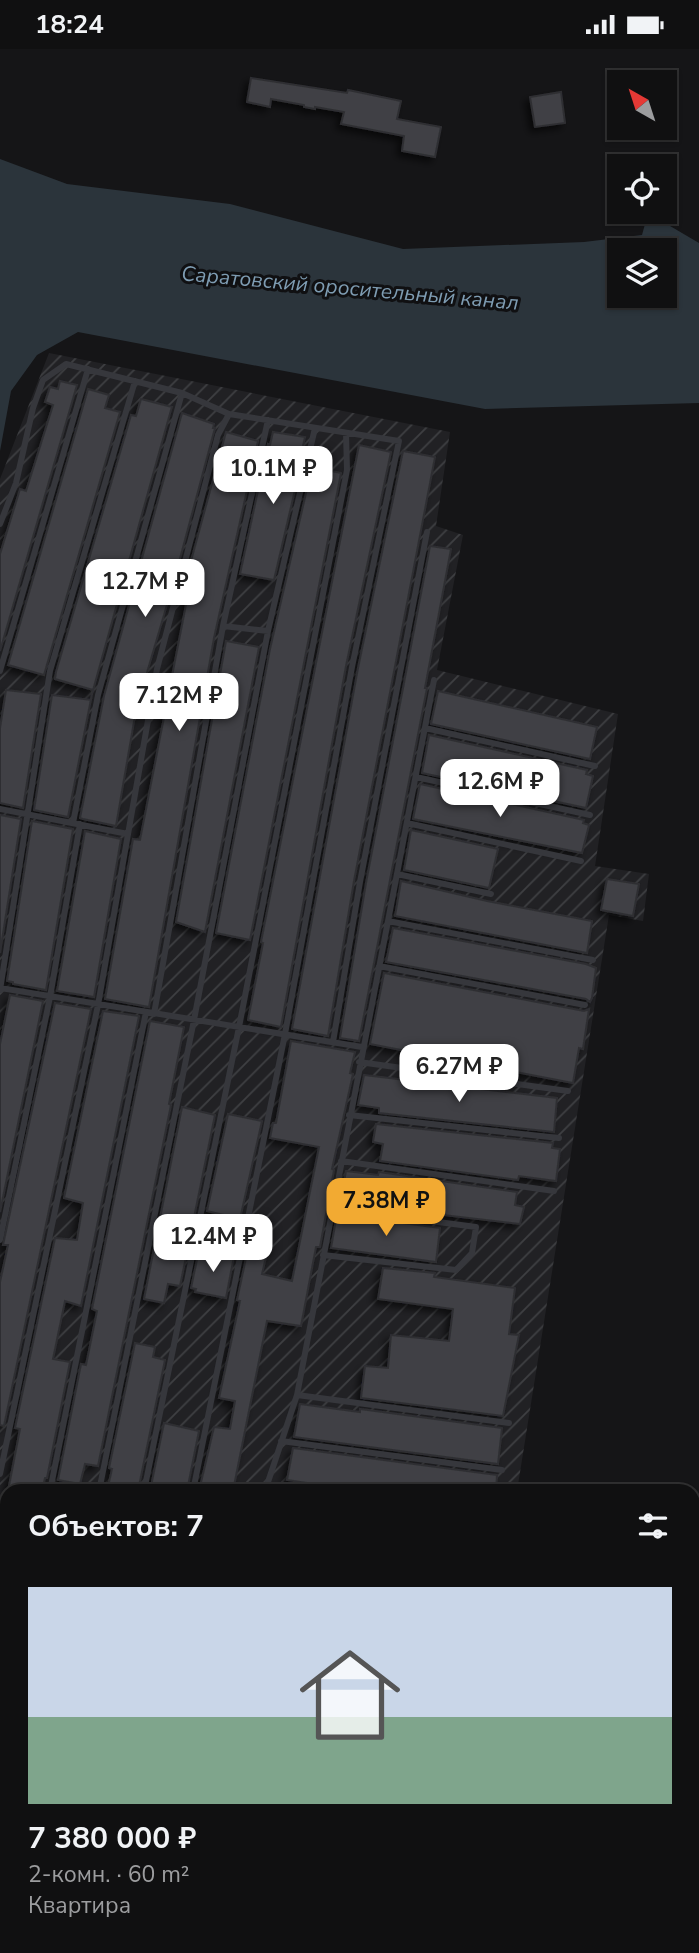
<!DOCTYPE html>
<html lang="ru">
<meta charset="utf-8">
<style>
body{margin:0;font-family:"Nunito Sans",sans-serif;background:#19191a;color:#f1f3f6;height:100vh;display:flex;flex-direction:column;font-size:26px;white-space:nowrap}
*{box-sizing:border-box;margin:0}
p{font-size:23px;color:#9c9d9f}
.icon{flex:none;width:38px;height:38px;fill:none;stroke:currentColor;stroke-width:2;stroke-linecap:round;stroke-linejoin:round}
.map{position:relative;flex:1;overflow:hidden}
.panel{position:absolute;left:0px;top:1435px;width:700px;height:469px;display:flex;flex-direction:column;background:#101011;border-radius:21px 21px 0 0;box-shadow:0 2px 5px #0004,0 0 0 2px #303031}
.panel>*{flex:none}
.needle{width:46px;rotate:321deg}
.controls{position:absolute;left:607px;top:21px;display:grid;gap:14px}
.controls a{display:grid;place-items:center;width:70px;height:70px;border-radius:0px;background:#101011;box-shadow:0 2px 5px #0004,0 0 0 2px #303031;font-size:35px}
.price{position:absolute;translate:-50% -60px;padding:0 16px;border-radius:14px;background:#fff;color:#222;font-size:23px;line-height:46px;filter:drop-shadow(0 2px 4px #0008)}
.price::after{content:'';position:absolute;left:50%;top:42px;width:21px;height:16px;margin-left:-10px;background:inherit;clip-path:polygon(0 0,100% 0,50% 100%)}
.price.on{background:#f2aa32;color:#111}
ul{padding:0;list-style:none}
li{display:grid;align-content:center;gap:14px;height:371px;padding:0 28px}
li span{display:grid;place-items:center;height:217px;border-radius:0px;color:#555}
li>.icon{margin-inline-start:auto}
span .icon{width:126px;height:126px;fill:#fffc;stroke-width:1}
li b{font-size:30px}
h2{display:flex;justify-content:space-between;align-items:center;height:84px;padding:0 28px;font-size:30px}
.status{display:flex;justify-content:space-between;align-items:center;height:49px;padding:0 35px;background:#101011;direction:ltr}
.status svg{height:19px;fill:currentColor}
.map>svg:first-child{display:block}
</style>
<div class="status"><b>18:24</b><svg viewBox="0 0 49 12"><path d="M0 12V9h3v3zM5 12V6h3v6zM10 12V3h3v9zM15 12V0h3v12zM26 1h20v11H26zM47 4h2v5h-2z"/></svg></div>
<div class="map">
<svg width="699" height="1904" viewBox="0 0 699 1904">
<defs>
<pattern id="industrial-furrows" width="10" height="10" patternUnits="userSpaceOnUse" patternTransform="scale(1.75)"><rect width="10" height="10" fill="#212124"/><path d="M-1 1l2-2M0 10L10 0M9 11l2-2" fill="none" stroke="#3e3f42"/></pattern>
<filter id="shadow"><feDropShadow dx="-4.5" dy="4.5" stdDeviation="3.5" flood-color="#0009"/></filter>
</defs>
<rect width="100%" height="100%" fill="#151517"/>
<path fill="url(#industrial-furrows)" d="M49 304 450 383 436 477 463 486 437 621 618 665 595 817 649 825 643 872 609 866 517 1442H7V1771L0 1769V430Z
M693 1517H699V1904H417L419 1897H693Z"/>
<path fill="#2b343b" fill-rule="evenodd" d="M0 110 67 135 230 155 403 200 584 193 642 186 648 164 699 194V354L485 360 78 283 37 306 11 342 0 402ZM620 201H665V247H620Z"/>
<path fill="#3f4044" stroke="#2f2f33" stroke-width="2" filter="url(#shadow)" d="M251 29 347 44 348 41 401 52 397 70 441 78 435 108 402 102 404 87 341 75 344 63 315 58V60L304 58V56L271 50 270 58 247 53Z
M561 43 565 74 535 78 530 48Z
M60 332 77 336 0 602V505L20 440 26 442 53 356 45 353 50 338 58 340Z
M88 340 109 346 105 359 120 363 44 626 8 616Z
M141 350 172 358 171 361 92 645 93 641 55 630 56 623 131 366 136 367Z
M182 364 214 375 213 379H215L174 532 136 661 116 777 83 770 80 769 104 647Z
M226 383 258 392 214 589 149 958 105 950 133 790 140 791 190 535 185 534Z
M273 383 305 388 299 415H301L274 531 240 525 268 395 270 396Z
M359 396 391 403 346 617 281 978 248 971 263 894 261 893Z
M403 402 435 408 354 832 328 987 292 980 358 619Z
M312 418 341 424 250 891 216 884 270 600Z
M430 497 451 500 425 639H427L359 992 340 989 366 834Z
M226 592 259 598 205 883 176 873Z
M6 641 41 645 23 759 0 754V679Z
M438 642 597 678 590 710 431 675Z
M92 645 68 768 34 761 52 646 91 651Z
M429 686 587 721 586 725 593 727 586 759 422 724Z
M420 735 584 771 583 774 589 776 582 804 413 770Z
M0 766 21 770 0 904Z
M32 772 73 780 46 941 13 935V933L7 932Z
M411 781 498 800 489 839 404 821Z
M85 782 121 790 94 948 57 942Z
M607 830 639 835 633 867 601 861Z
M401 832 487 852 592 872 587 904 395 867Z
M393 879 586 915 596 919 592 949 590 953 586 950 386 913Z
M384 924 584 962 589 960 583 1000 579 999 573 1034 370 995Z
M10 946 43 952 0 1163V995Z
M55 954 91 960 4 1377 0 1376V1233L8 1196H3Z
M103 962 139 967 81 1257 65 1252 53 1310 70 1313 47 1429H45L42 1442H8L20 1380 15 1379 55 1189 77 1191 83 1154 64 1149Z
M150 972 184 978 169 1055 171 1056 98 1417 85 1415 80 1435 58 1431 81 1315 86 1316 97 1262 92 1260Z
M291 992 355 1003 350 1024 353 1025 332 1120 334 1121 320 1198H316L301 1277 267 1272 233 1442H199L214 1378 230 1380 235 1352 219 1349 240 1252 237 1251 246 1209 249 1210 251 1201 267 1204 262 1225 292 1232 319 1098 270 1089 273 1074H276Z
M364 1026 557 1049 554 1083 379 1064V1059L358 1056Z
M182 1058 215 1066 180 1237 168 1235 164 1254 144 1250Z
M228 1065 262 1072 240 1170 207 1162Z
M376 1075 553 1094 552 1099 560 1100 556 1132 519 1127 518 1131 380 1112 383 1095 373 1093Z
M346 1122 378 1126 379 1123 517 1143 515 1156 524 1158 520 1175 340 1154Z
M337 1165 440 1179 436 1213 331 1199Z
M199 1201 234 1207 226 1249 195 1243 196 1240 191 1239Z
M383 1219 435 1224 434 1228 515 1239 509 1285 519 1286 503 1367 361 1349 365 1317 388 1319 391 1286 449 1292 453 1260 378 1250Z
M135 1294 155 1298 153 1308 165 1311 138 1442H107L112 1420 109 1419Z
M300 1355 360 1363V1360L502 1379 498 1415 294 1388Z
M164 1374 199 1382 187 1442H150Z
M293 1399 497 1426 496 1442H360L287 1431Z"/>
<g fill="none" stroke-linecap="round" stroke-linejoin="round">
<path stroke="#36373c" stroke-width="6" d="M0 475 16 434 33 359 43 331 66 315 182 344 229 365 399 392 352 618 285 985 193 1442
M223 577 268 582
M0 622 88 320
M425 679 595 717
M416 728 590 766
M0 760 128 785
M73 774 98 646 182 344
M407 774 581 812
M397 825 491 845
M388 872 434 631
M379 917 585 956
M0 939 362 998
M0 941 50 622 135 332
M154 965 223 577 268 371
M333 993 360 833 427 483
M359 1013 568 1042
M349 1066 559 1089
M341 1112 554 1142
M0 1191 50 948 80 775
M323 1206 456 1221 472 1204 476 1178 332 1159
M297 1346 509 1374
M281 1392 502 1421
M0 1425 98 956 157 620 218 386 229 365
M267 1437 300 1442
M50 1442 146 963
M99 1442 194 971 268 582 315 379
M144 1442 239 978 347 421 346 384
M265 1442 297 1346 388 872 593 911
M0 1542 7 1543
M693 1575H699
M0 1592 7 1593
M693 1630 699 1631
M0 1640 7 1641
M0 1686 7 1687
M0 1735 7 1736
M693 1861 699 1862
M0 1870 7 1871
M175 1904V1899
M466 1904 467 1897"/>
</g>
<g text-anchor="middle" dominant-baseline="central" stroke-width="6" stroke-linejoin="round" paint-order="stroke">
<g font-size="21" font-style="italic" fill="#7e9cb2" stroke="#101012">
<text transform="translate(350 239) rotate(5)">Саратовский оросительный канал</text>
</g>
</g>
</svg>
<div class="controls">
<a><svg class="needle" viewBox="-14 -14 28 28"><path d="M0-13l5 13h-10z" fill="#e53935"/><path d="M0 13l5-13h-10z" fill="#9c9d9f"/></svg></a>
<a><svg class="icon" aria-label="locate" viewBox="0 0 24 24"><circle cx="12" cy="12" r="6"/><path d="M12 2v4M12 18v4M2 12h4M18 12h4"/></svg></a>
<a><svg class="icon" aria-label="layers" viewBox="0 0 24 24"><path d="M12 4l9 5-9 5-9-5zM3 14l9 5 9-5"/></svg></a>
</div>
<b class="price" style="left:273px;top:457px">10.1M ₽</b>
<b class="price" style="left:145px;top:570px">12.7M ₽</b>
<b class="price" style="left:179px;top:684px">7.12M ₽</b>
<b class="price" style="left:500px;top:770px">12.6M ₽</b>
<b class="price" style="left:459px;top:1055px">6.27M ₽</b>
<b class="price on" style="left:386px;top:1189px">7.38M ₽</b>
<b class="price" style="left:213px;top:1225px">12.4M ₽</b>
<section class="panel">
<h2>Объектов: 7<svg class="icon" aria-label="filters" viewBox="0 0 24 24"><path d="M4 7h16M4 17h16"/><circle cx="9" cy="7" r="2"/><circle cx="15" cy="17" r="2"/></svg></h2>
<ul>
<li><span style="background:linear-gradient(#c9d6e8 60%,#7fa58c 0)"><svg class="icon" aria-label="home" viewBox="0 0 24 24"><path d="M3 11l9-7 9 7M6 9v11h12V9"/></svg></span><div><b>7 380 000 ₽</b><p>2-комн. · 60 m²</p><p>Квартира</p></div></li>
</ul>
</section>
</div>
